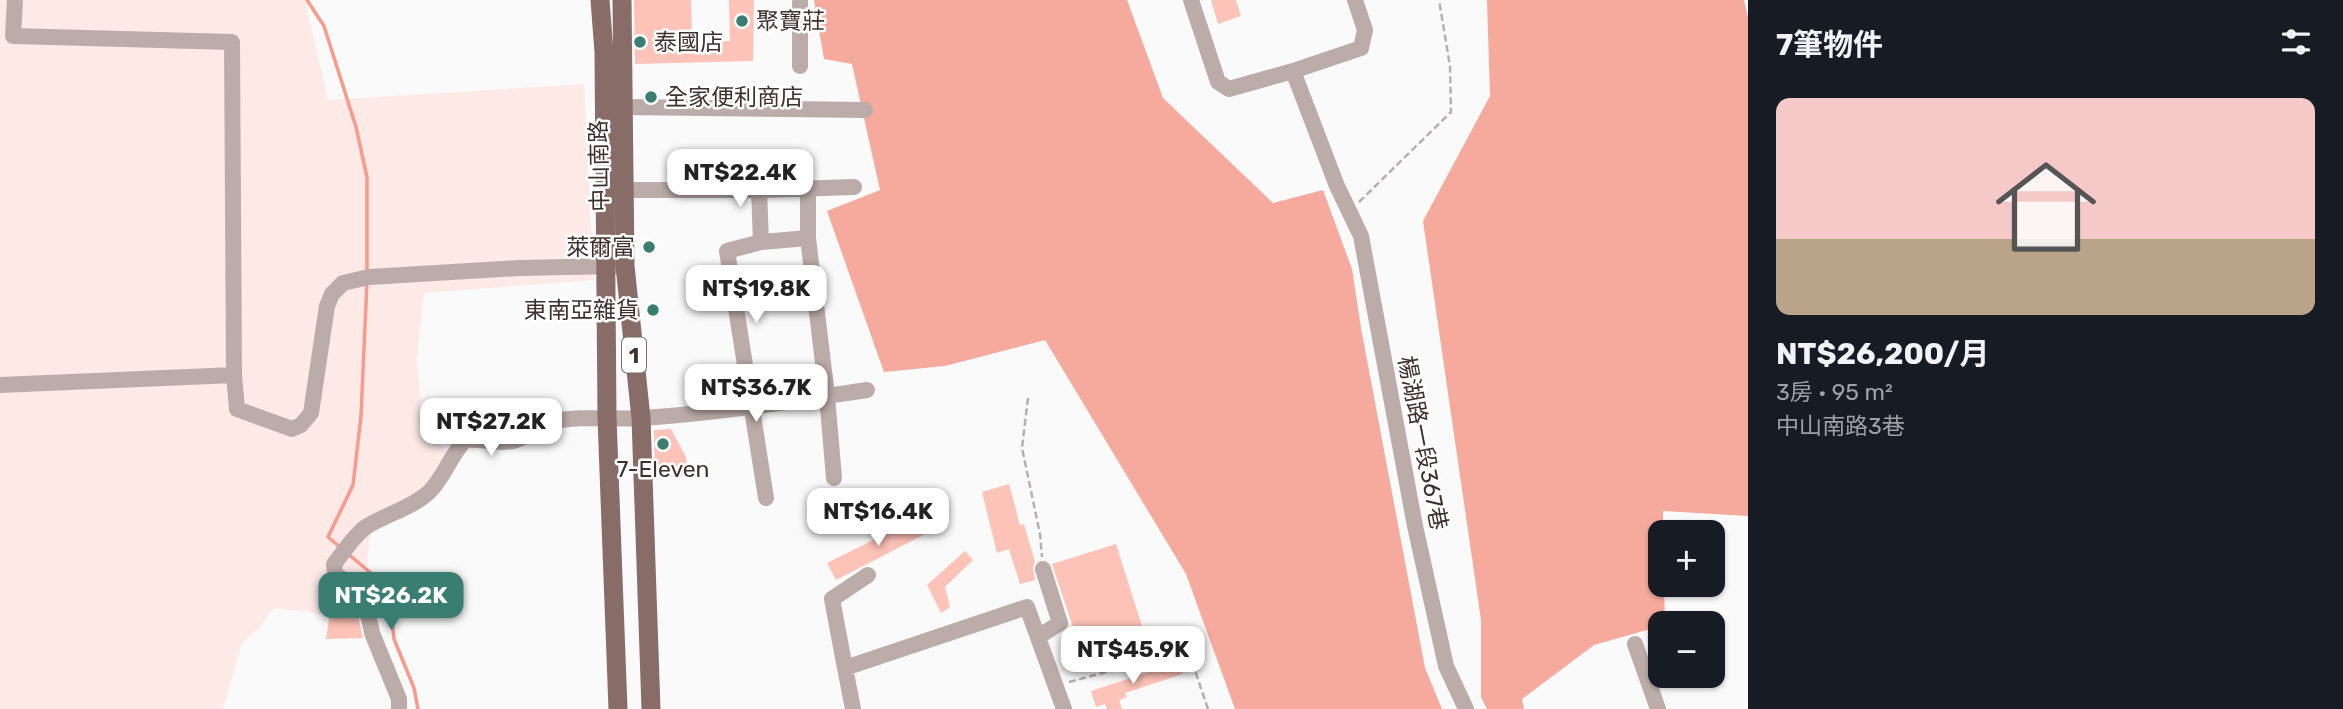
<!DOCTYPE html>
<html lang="zh-TW">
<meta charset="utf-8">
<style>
body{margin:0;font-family:Rubik,"Noto Sans TC",sans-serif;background:#20242c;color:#f1f3f6;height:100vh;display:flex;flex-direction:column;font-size:26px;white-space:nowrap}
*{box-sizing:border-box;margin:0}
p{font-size:23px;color:#9ea1a6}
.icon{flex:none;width:38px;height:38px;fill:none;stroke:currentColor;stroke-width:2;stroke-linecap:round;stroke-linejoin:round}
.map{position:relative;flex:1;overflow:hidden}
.sheet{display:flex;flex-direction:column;background:#171b24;width:595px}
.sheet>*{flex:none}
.controls{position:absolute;left:1648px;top:520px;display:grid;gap:14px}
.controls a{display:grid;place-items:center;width:77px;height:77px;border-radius:14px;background:#171b24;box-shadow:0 2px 5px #0004;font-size:35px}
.price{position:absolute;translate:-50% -60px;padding:0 16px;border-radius:14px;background:#fff;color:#222;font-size:23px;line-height:46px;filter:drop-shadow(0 2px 4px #0008)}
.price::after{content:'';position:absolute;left:50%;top:42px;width:21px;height:16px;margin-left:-10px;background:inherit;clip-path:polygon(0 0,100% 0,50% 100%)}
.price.on{background:#3a7d71;color:#fff}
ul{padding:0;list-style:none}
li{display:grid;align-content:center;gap:14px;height:371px;padding:0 28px}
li+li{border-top:2px solid #363941}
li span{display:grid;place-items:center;height:217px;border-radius:14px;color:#555}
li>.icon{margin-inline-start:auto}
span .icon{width:126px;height:126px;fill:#fffc;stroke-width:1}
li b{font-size:30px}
h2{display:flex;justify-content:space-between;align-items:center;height:84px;padding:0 28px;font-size:30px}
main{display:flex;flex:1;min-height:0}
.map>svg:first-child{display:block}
</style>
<main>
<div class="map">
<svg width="1748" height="709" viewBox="0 0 1748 709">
<rect width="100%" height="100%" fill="#fafafa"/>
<path fill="#fdeae7" d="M0 0H305L328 100 584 84 594 280 424 293 417 358 422 417 449 456 420 490 371 525 363 604 347 617 274 608 258 629 242 643 223 709H0Z"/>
<path fill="#f6aa9e" d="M814 0H1127L1163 98 1273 203 1323 190 1352 269 1361 328 1425 668 1442 709H1235L1186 574 1045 340 945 366 884 372 827 211 880 190 852 64 824 59Z
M1487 0H1744L1748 18V516L1663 511V532H1661V584L1664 585 1665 623H1661V626L1594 645 1522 699 1524 709H1487L1481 697V620L1423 221 1490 96Z"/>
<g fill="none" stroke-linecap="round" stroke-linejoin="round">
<path stroke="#f89a8c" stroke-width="3.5" d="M307 0 324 26 356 127 367 177V274
M341 548 328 537 353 485 361 416 367 281
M347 553 378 579 389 593 394 639 414 688 418 709"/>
</g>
<path fill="#fdc2b8" d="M634 0H691L692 42 730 41 729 0H754L753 61 635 64Z
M1211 0H1236L1241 16 1218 24Z
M671 429 686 457 687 476 655 478 654 430Z
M1009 484 1020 525 1024 524 1035 562 1033 567 1035 580 1020 584 1009 549 997 553 982 492Z
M921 516 929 532 836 580 827 563Z
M1116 544 1147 642 1133 646 1136 656 1122 660 1120 653 1093 662 1089 649 1081 651 1052 564Z
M965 551 973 560 945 587 950 607 941 613 927 585Z
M334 586 353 602 356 608 363 638 326 639Z
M1179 662 1183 674 1125 693 1127 697 1119 700 1122 709H1107L1105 704 1096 707 1091 691Z"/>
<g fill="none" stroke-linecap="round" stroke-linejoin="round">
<path stroke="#b5b0af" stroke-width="2.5" stroke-dasharray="7 3.5" stroke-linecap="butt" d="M1359 202 1451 112 1450 66 1439 0
M1028 398 1022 448 1040 534 1042 557
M1069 682 1188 650 1208 709"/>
<path stroke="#bcaca9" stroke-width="16" d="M15 0 13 36 232 42 234 375 237 409 292 429 301 425 311 413 327 306 332 294 343 283 369 277 519 268 616 266
M800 0V66
M1191 0 1218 82 1229 89 1293 71 1361 48 1365 30 1355 0
M1293 71 1337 186 1361 236 1415 526 1446 666 1466 709
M623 107 865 110
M808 188V238
M624 190H759L854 187
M759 190 761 242
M0 385 234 375
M766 498 727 251 761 242 808 238 827 396 834 478
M868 575 832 599 845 668 1027 607 1064 709
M1038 637 1060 623 1043 569
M1635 644 1658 709
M845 668 853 709
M399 709V699L372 633 366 604 361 595 335 573 334 564C344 552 354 535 366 527 386 514 410 509 428 493 444 478 450 456 465 440 482 438 504 446 519 439 530 434 536 425 551 422 581 415 613 420 643 418 718 413 793 401 867 390"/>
<path stroke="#886c67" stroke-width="19" d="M600 0 604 52 607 418 618 709
M622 0 625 266 641 418 651 709"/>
</g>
<g fill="#3a7d71" stroke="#fff" stroke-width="2.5">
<circle cx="742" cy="21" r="7"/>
<circle cx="640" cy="42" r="7"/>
<circle cx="651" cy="97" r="7"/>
<circle cx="649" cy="247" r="7"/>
<circle cx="653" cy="310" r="7"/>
<circle cx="663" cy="444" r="7"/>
</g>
<g text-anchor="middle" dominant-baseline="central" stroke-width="5" stroke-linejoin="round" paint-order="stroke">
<rect fill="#fff" stroke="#786e6c" stroke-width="2" x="622" y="337.5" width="24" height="35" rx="5"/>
<g font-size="21" font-weight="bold" fill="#3e302d">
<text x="634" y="355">1</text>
</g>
<g font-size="23" fill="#3e302d" stroke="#fff" text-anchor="start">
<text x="756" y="21">聚寶莊</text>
<text x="654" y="42">泰國店</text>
<text x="665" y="97">全家便利商店</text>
<text x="635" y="247" text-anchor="end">萊爾富</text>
<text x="639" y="310" text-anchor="end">東南亞雜貨</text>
<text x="663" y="469" text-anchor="middle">7-Eleven</text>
</g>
<g font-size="23" fill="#3e302d" stroke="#fff">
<text transform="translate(599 166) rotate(-91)">中山南路</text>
<text transform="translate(1423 443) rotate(79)">楊湖路一段367巷</text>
</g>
</g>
</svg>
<div class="controls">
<a>+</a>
<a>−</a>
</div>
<b class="price" style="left:740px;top:209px">NT$22.4K</b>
<b class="price" style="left:756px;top:325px">NT$19.8K</b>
<b class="price" style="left:756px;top:424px">NT$36.7K</b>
<b class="price" style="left:491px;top:458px">NT$27.2K</b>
<b class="price" style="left:878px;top:548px">NT$16.4K</b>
<b class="price on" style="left:391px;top:632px">NT$26.2K</b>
<b class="price" style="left:1133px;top:686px">NT$45.9K</b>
</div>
<section class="sheet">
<h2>7筆物件<svg class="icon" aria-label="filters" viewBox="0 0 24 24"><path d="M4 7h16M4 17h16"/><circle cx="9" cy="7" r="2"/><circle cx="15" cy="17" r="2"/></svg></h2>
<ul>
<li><span style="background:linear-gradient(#f6c9c9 65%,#b9a48a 0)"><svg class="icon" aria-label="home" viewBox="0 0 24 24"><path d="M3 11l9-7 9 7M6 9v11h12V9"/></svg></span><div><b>NT$26,200/月</b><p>3房 · 95 m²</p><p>中山南路3巷</p></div></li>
</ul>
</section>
</main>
